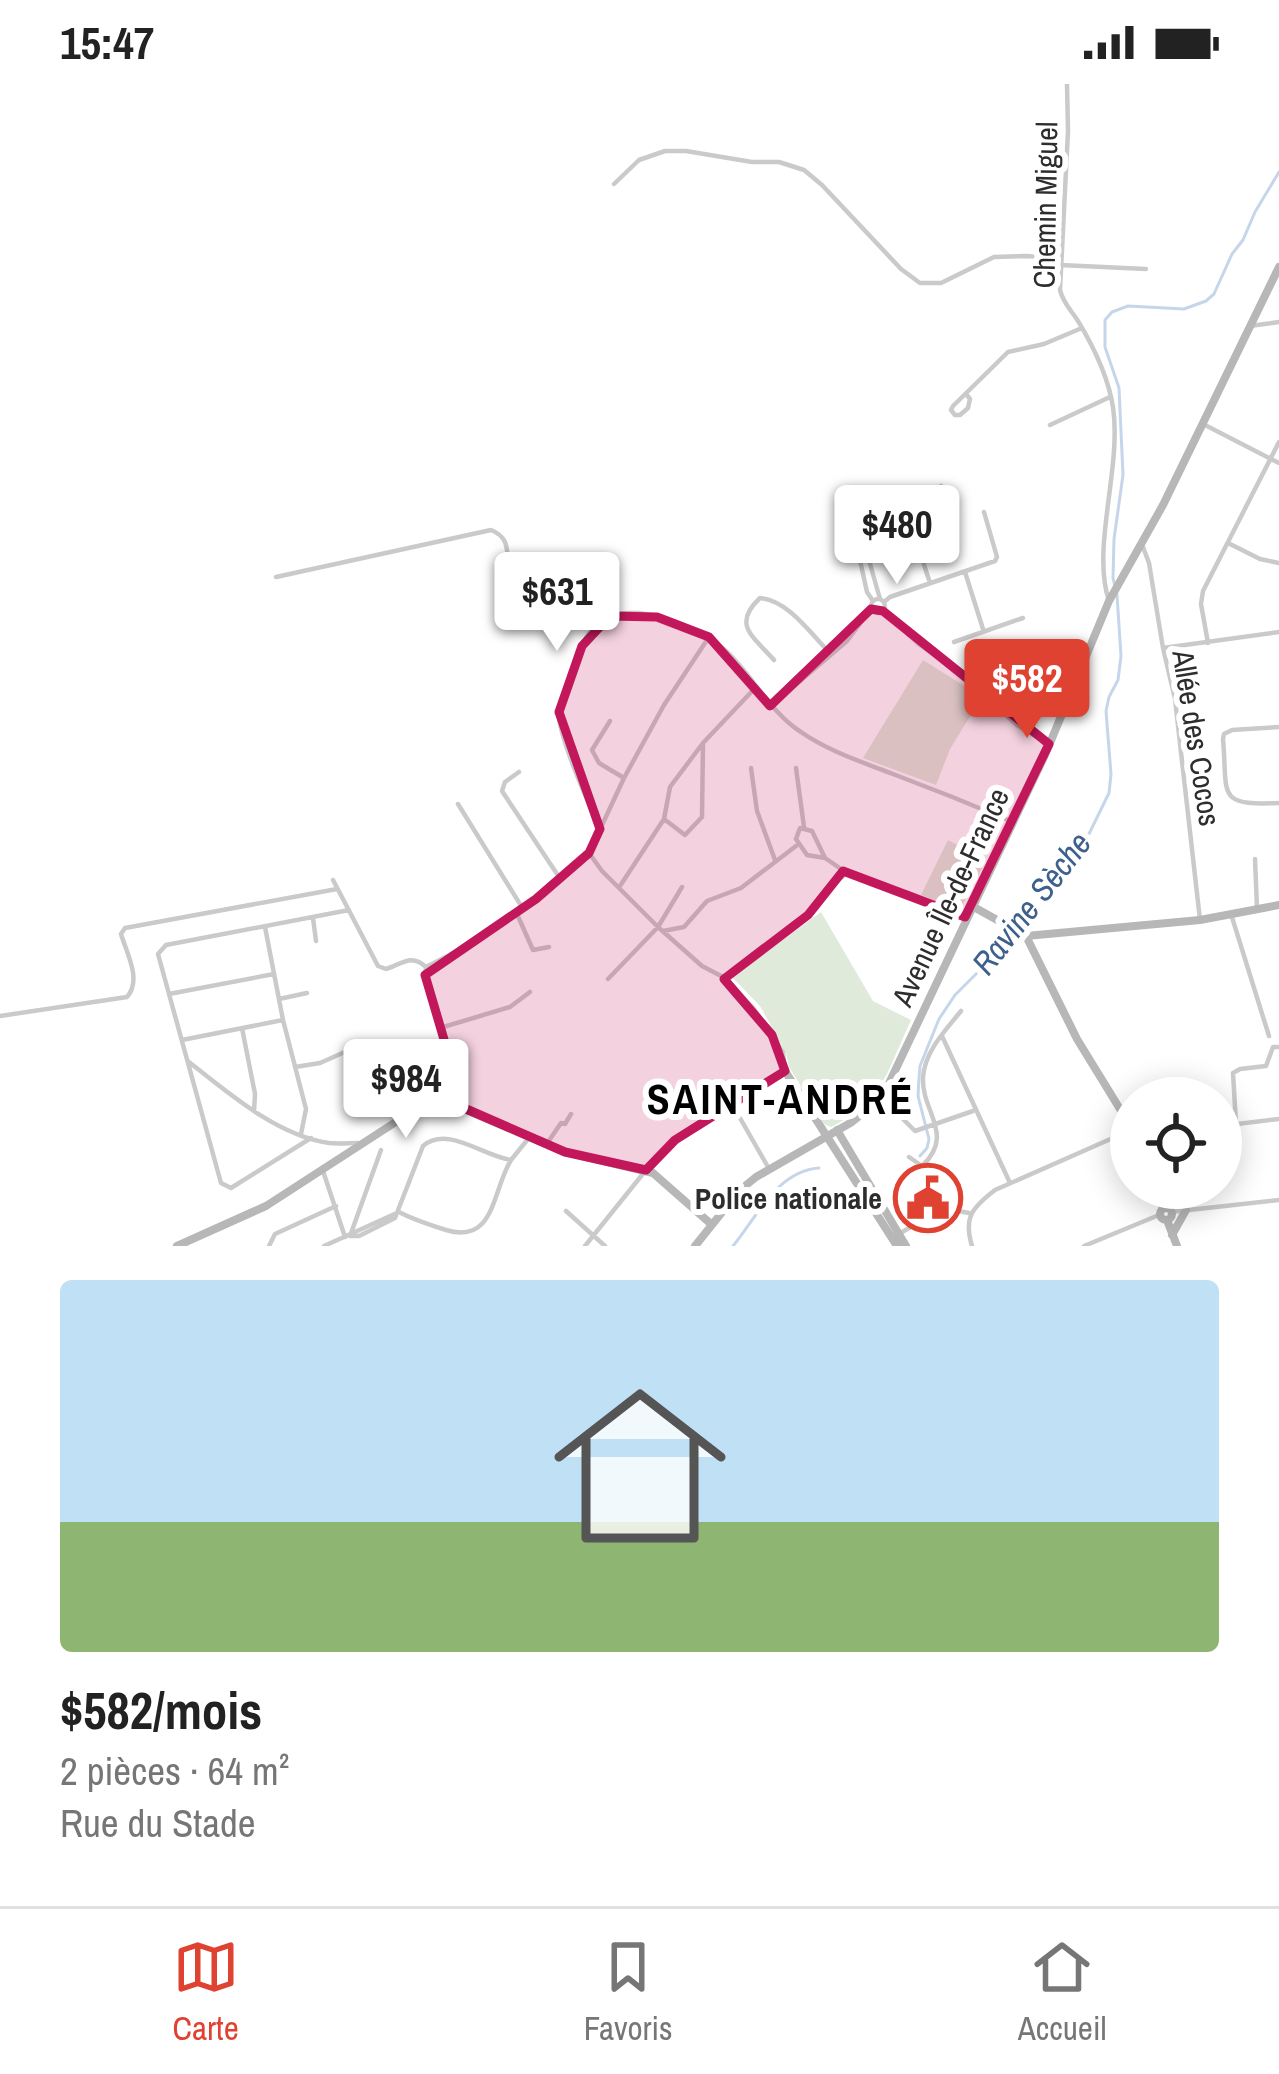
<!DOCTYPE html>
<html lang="fr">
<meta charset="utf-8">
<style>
body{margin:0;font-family:"Archivo Narrow",sans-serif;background:#f2f2f2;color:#222;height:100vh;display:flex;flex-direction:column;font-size:45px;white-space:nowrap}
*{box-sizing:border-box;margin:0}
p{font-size:39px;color:#767676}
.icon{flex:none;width:66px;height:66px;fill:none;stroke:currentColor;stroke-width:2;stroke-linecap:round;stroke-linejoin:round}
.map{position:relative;height:1162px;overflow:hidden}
.panel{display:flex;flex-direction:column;background:#fff;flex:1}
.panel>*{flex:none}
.buttons{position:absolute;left:1110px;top:993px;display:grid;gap:24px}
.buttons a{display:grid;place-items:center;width:132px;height:132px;border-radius:50%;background:#fff;box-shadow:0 6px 30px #0003;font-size:60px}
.price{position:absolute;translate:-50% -102px;padding:0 27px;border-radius:12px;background:#fff;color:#222;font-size:39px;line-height:78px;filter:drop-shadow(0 3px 6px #0008)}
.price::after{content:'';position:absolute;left:50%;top:72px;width:36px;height:27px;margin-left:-18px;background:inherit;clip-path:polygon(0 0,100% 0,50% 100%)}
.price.selected{background:#e04232;color:#fff}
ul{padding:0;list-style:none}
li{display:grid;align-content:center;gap:24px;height:636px;padding:0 60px}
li+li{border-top:3px solid #e0e0e0}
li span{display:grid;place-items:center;height:372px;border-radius:12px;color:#555}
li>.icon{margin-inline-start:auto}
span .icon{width:216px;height:216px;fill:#fffc;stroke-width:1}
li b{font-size:51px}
.status{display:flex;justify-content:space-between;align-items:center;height:84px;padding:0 60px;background:#fff;direction:ltr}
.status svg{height:33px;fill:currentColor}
.dock{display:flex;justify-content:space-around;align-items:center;height:168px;border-top:3px solid #e0e0e0;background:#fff;font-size:33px;color:#767676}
.dock a{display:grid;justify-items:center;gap:6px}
.dock .selected{color:#e04232}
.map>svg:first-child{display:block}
</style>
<div class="status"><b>15:47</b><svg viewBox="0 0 49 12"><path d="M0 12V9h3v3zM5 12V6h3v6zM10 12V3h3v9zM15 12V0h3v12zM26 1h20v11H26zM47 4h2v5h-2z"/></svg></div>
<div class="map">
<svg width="1279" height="1162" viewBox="0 0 1279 1162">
<rect width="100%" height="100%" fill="#fff"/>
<path fill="#e0eada" d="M923 576 982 613 950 665 936 701 863 674Z
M948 756 986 776 960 826 921 811Z
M821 828 873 917 911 936 887 990 869 1019 863 1018 854 1026 853 1031 831 1043 824 1040 789 983 786 969 760 922 732 893Z"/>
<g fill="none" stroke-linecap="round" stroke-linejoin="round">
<path stroke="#c6d6ea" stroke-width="3" d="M920 1072 927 1064 929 1055 918 1012 919 994 920 982 939 935 955 911 1003 863 1068 771 1086 756 1109 709 1111 690 1106 627 1109 613 1118 596 1121 572 1117 511 1113 494 1114 455 1123 391 1119 304 1105 263V236L1112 228 1128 222 1184 225 1206 217 1214 210 1232 170 1243 156 1255 128 1279 88
M733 1162C757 1133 777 1087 819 1084"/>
<path stroke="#cacaca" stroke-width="4.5" d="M1067 0 1068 47 1060 206C1063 219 1071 226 1078 237 1095 265 1108 292 1113 323 1122 384 1091 464 1109 517
M614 100 639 76 665 67H686L752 78H779L804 86 822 101 901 185 920 199H941L994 173 1027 172 1060 175
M1060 181 1146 185
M1250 242 1279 238
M966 310 970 315 968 324 960 331H955L951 326 953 322 1008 268 1044 260 1082 244
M1203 340 1279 379
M1050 341 1110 313
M859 441 880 515
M914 450 929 496
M1228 459 1260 475 1279 479
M1143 463 1149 479 1163 564 1175 615 1200 836
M965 488 983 545
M276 493 491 446C511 454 506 468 509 486 515 524 560 539 593 540
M871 522a7 7 0 1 1 14 0a7 7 0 1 1-14 0Z
M873 517 867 508 853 445 926 413 941 402
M884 518 890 513 995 477 997 473 984 428
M883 527 920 561 956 586 1017 641 1049 660
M954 558 1023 534
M1208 559 1201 520 1203 507 1279 358
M1163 564 1279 548
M774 576C754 553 731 541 760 514 788 516 811 550 830 569
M772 621 847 557 871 525
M610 637 592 666 599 679 624 694
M1279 643 1232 646 1224 650 1223 655C1228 711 1215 722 1279 719
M751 684 757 727 775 776
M796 684 804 743
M519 688 505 698 502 707 559 793
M458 720 523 825
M664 735 685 751 702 733 703 659
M601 742C589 725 558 649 559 630 559 618 565 606 569 595 576 576 582 552 599 539 631 513 700 543 726 567 753 592 770 628 801 648 828 667 862 678 893 690 933 705 973 721 1013 738
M589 769 602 787 658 843 702 882 725 894 754 925 783 968 785 987
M825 774 812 747 800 744 796 755 807 771 825 774 847 789 871 800 908 809 965 833
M1255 775 1257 824
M333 796 378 882 386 885C402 880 411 869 426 883
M620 802 664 735 670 703 703 659 756 603
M517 830 533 866 549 863
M1231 830 1269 952
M313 834 316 857
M265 843 283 936 306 1025 301 1050
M663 847 684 843 707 817 741 804 796 762
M426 883 459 866 517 830 589 769 624 694 664 621 707 556
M426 883 425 891 453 986 454 1001 449 1016
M725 894 808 831 833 800 847 789
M608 895 658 843 682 803
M169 910 274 890
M279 915 307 909
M0 932 127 913C142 896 127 870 121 850L125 844 337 805
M242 944 255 1010 254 1027
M440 944 510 923 530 908
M942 952 1010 1099
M182 956 283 936
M346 968 357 1016
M189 978C228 1009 278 1052 329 1059 338 1060 349 1059 358 1059
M295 983 320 979 356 963
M882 1014 915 1047 973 1027
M732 1020 768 1083
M1236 1040 1233 989 1240 985 1266 982 1273 963H1279
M1221 1042 1279 1035
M311 1054 231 1104 221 1099 158 870 166 861 349 826
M546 1061 561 1039 565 1040 571 1030
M909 1073 922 1082 941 1122
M922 1082C956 1050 921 1028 923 993 925 967 945 947 961 927
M322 1084 345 1153
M566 1127 605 1162
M399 1128C414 1136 430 1141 446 1146 495 1161 492 1107 511 1076
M1171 1128 1279 1116
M899 1150 942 1124 969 1129
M350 1152 381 1066
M352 1152H359L395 1134 423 1062C447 1041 483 1072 511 1076L528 1055
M269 1162 275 1150 336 1122
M324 1162 399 1128
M585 1162 646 1086
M972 1162C963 1133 973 1123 995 1106L1131 1046
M1084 1162 1159 1131"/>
<path stroke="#b7b7b7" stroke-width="8" d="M972 822 1026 852 1077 955 1131 1043
M1026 852 1200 836 1279 821
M837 1046 906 1162
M646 1086 675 1056 785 987 897 1162
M1157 1104 1163 1124
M1160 1130a6 6 0 1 1 12 0a6 6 0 1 1-12 0Z
M1167 1136 1177 1162
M1172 1151 1186 1126
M177 1162 266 1122 422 1021 440 1015 565 1068 653 1089 711 1140
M695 1162 739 1107 756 1093 852 1038 882 1014 1045 671 1109 517 1163 421 1279 183"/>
</g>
<path fill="#c2185b" fill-opacity="0.2" stroke="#c2185b" stroke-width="9" stroke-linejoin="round" d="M871 525 883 527 1049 660 965 833 843 787 808 831 724 895 772 951 785 987 675 1056 646 1086 565 1068 448 1017 453 986 425 891 536 815 589 769 600 745 559 628 582 562 610 532 657 533 709 553 770 622Z"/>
<defs>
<g id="civic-ring" transform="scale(3.45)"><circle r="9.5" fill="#fff" stroke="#e04232" stroke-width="1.5"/><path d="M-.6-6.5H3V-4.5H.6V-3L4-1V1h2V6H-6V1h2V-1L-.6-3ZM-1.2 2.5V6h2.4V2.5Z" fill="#e04232"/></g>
</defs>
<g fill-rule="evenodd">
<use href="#civic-ring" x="928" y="1114"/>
</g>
<g text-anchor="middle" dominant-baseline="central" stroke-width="12" stroke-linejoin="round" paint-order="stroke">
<g font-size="30" fill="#2d2d2d" stroke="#fff">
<text transform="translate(1045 121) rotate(-89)">Chemin Miguel</text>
<text transform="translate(1197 654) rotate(81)">Allée des Cocos</text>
<text transform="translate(950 813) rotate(-65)">Avenue Île-de-France</text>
</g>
<g font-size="30" font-weight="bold" fill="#2d2d2d" stroke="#fff" text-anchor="end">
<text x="882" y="1114">Police nationale</text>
</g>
<g font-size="33" font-style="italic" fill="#3d608c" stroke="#fff">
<text transform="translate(1031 819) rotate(-52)">Ravine Sèche</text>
</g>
<g font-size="42" font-weight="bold" letter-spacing="3" fill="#000" stroke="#fff">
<text x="781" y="1015">SAINT-ANDRÉ</text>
</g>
</g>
</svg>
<div class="buttons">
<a><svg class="icon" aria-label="locate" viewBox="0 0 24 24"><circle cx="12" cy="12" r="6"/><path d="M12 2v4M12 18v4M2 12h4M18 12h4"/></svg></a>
</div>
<b class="price" style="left:897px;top:503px">$480</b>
<b class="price" style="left:557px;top:570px">$631</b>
<b class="price selected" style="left:1027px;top:657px">$582</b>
<b class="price" style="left:406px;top:1057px">$984</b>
</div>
<section class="panel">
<ul>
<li><span style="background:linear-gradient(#bfe0f5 65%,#8fb573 0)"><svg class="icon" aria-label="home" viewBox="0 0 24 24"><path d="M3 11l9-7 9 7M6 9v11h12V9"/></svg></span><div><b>$582/mois</b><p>2 pièces · 64 m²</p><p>Rue du Stade</p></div></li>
</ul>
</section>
<nav class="dock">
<a class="selected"><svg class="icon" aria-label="map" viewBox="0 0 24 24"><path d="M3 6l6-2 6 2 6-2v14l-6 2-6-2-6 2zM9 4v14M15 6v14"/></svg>Carte</a>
<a><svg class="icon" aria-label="saved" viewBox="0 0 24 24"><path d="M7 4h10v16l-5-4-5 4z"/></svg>Favoris</a>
<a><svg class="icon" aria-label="home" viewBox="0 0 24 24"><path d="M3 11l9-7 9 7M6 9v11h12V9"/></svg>Accueil</a>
</nav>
